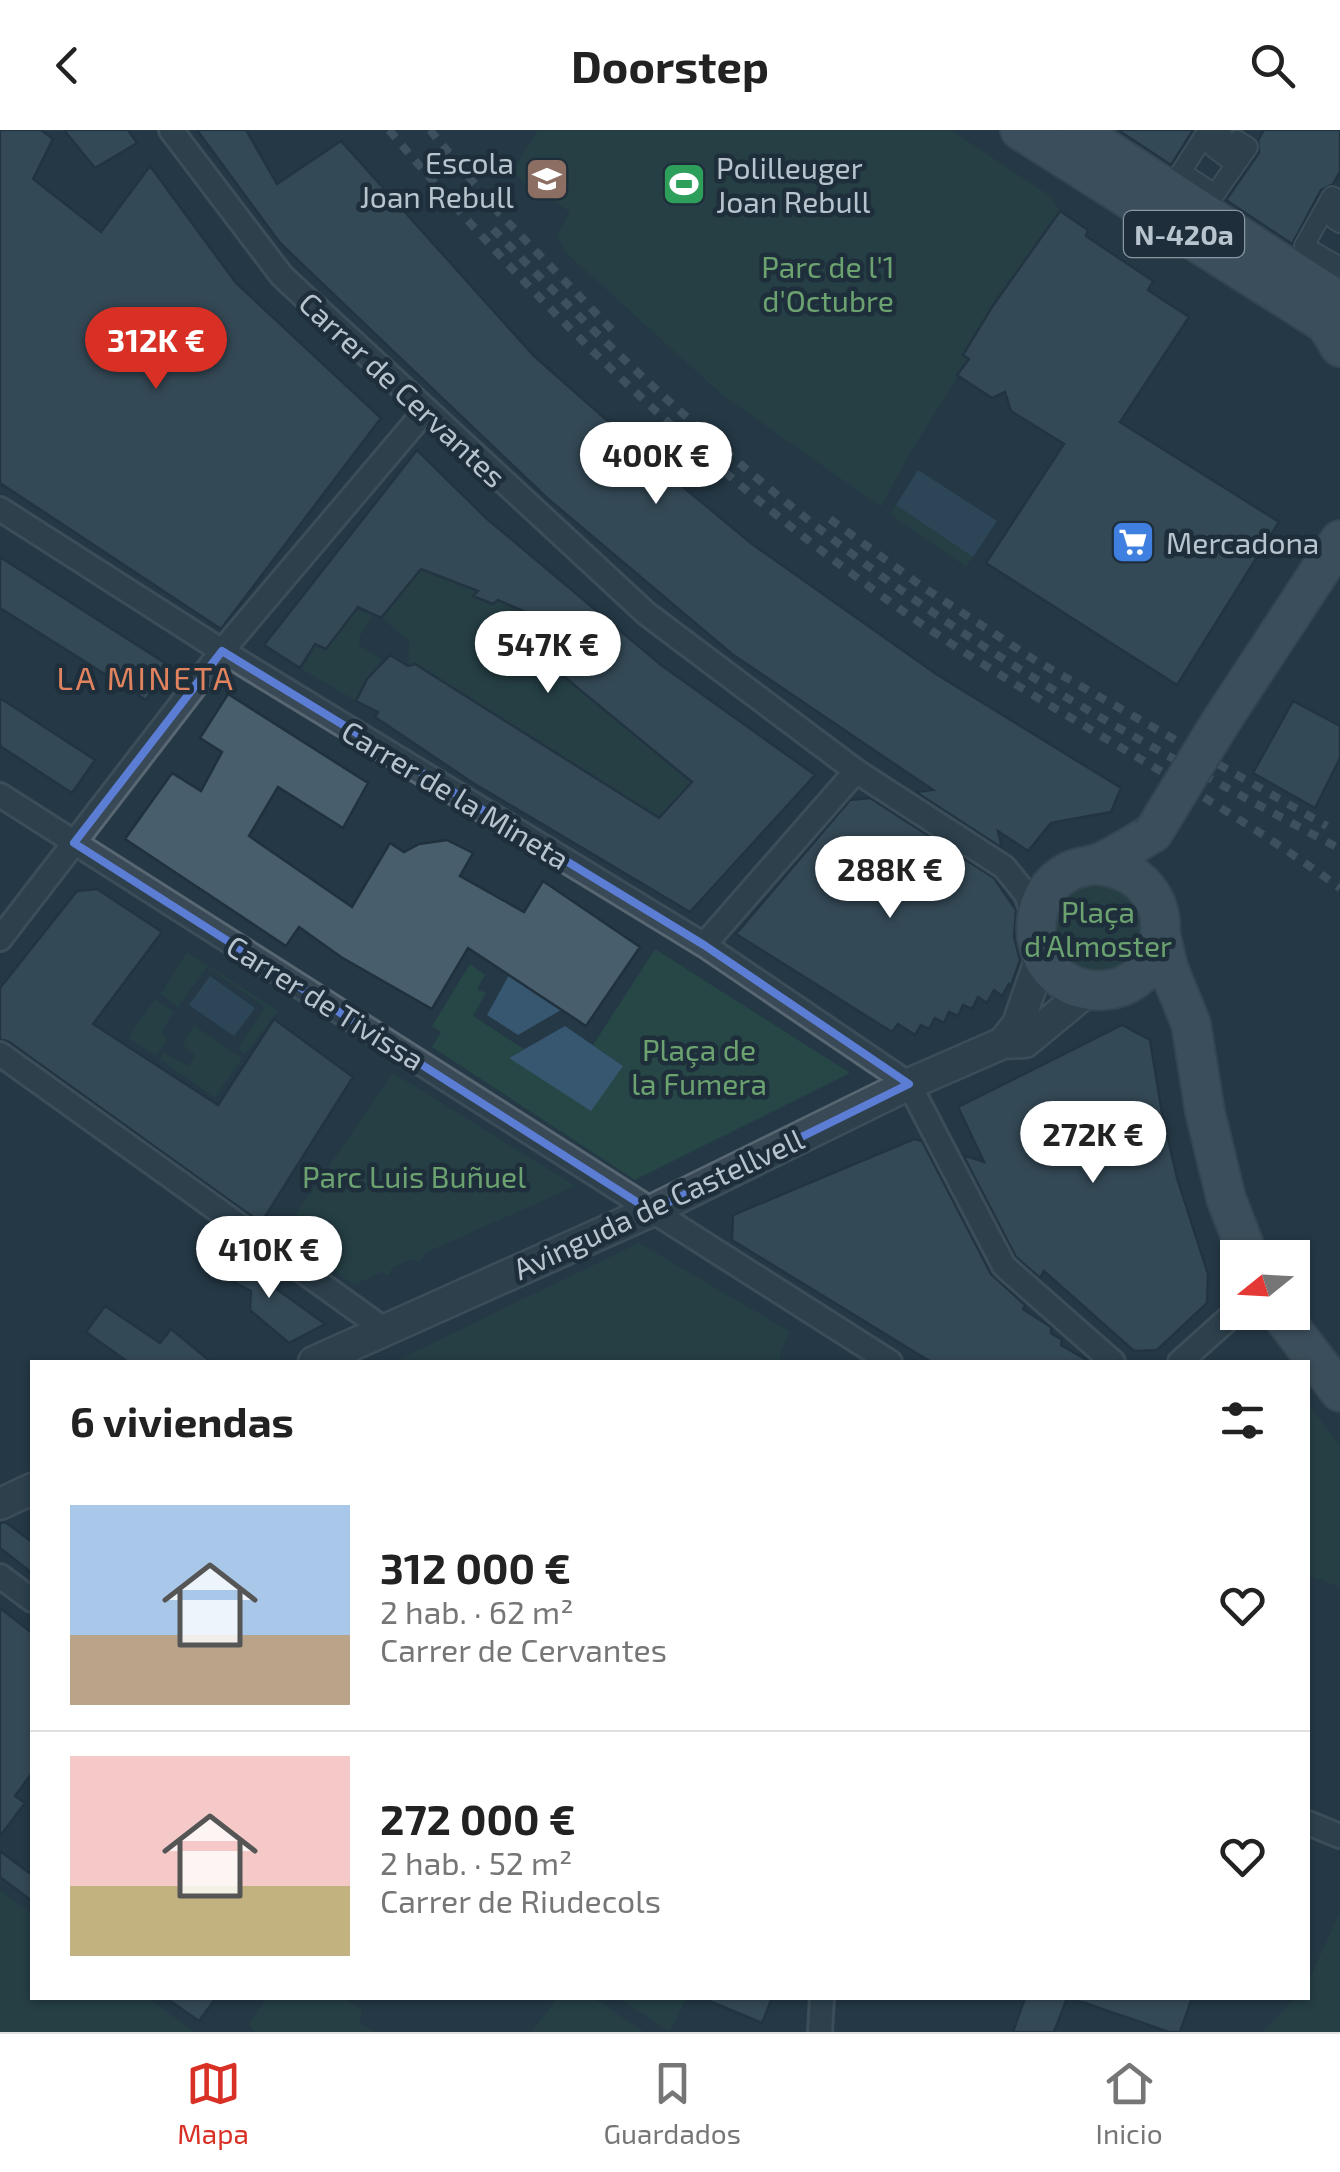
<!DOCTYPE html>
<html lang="es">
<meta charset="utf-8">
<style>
body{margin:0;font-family:"Exo 2",sans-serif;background:#f6f6f6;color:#222;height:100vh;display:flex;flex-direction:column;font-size:38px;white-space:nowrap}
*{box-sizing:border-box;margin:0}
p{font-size:32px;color:#767676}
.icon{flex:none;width:55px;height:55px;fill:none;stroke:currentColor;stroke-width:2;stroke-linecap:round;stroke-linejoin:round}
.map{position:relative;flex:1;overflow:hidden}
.sheet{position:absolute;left:30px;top:1230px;width:1280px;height:640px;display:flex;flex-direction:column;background:#fff;border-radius:0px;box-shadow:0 2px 8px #0004}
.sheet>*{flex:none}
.needle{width:65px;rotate:252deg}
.controls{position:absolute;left:1220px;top:1110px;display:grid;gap:20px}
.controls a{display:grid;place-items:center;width:90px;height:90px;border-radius:0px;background:#fff;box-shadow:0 2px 8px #0004;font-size:50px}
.price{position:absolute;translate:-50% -85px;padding:0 22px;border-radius:35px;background:#fff;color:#222;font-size:32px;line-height:65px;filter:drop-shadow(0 2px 5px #0008)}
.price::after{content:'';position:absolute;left:50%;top:60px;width:30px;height:22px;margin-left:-15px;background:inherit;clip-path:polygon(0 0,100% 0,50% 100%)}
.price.on{background:#d93025;color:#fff}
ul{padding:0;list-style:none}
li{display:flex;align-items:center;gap:30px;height:250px;padding:0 40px}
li+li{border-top:2px solid #e0e0e0}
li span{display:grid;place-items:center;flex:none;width:280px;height:200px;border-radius:0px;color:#555}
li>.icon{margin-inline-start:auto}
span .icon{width:120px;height:120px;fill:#fffc;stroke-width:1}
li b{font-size:42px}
h2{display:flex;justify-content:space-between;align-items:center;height:120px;padding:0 40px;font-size:42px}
header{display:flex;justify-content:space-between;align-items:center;height:130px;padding:0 40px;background:#fff;font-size:45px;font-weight:700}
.menu{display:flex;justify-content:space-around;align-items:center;height:140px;border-top:2px solid #e0e0e0;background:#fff;font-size:28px;color:#767676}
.menu a{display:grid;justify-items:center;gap:5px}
.menu .on{color:#d93025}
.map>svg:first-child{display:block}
</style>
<header><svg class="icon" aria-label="back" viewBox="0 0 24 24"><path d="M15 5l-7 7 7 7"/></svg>Doorstep<svg class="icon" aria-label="search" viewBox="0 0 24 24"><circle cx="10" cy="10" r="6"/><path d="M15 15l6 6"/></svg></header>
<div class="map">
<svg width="1340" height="1902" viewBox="0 0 1340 1902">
<rect width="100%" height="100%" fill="#243846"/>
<path fill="#264745" d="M538 0H951L1050 66 1060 81 963 225 969 229 908 326 881 377 721 264 564 121 557 104 570 82 511 43Z
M896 375 973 427 966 437 890 384Z
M418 438 478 461 474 466 493 474 498 470 533 484 527 493 556 517 546 531 692 652 659 688 415 534 408 536 409 511 381 488Z
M356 480 373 484 361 504 359 515 381 529C377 544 364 556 356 571L300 538 315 514 326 519Z
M1054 798a44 44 0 1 1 88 0a44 44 0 1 1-88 0Z
M655 819 850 943 635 1050 432 917 441 902 432 896 470 834 485 845 477 859 486 863 473 886 524 919 509 928 623 936 593 915Z
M187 822 278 881 245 924 238 918 265 877 207 837 178 877 161 864Z
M155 869 174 882 161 902 168 909 156 926 128 908Z
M194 895 242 928 215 968 160 929 164 922 188 936 195 925 182 914Z
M393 943 576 1056 425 1123 419 1133 413 1129 393 1137 388 1146 382 1142 354 1155 282 1104Z
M639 1113 789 1201 780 1226 781 1232H393Z
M1308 1274 1340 1315V1457L1308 1445Z
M0 1760 32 1784V1868H148L195 1902H0Z
M1340 1782V1902H1262L1295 1868H1308V1852Z
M267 1868H343L362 1879 360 1893 375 1902H255L248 1894Z
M557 1868H594L644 1902H532Z
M619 1868H686L670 1902Z"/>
<path fill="#36576f" d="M918 340 997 391 973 427 896 375Z
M509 845 561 880 518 905 487 885Z
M210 846 255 878 234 906 189 875Z
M565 896 623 936 591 981 509 928Z"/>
<path fill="#485e6c" stroke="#20303d" stroke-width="2.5" d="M0 0H41L53 9 33 49 101 102 150 36 236 153 381 288 221 499 0 353Z
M64 0H128L137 13 95 38Z
M197 0H246L277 54 341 11 534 226 670 346 752 414 936 544 1121 658 1111 682 1051 693 1028 721 998 701 1002 718 916 662 933 660 732 524 547 368 280 113Z
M1118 0H1193L1171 35Z
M1264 0H1340V42L1333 54 1321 60 1292 114 1226 70 1259 23 1258 10Z
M1060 81 1088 100 1086 106 1153 151 1148 160 1189 187 1120 292 1279 392 1177 555 986 433 1064 314 1011 281 1005 262 992 268 957 245 969 229 963 225 992 177Z
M417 320 486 388 661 535 815 645 690 782 473 653 375 587 378 582 356 571 367 549 390 525 408 536 415 534 659 688 692 652 545 531 556 517 527 492 532 485 498 470 493 474 473 466 478 461 421 439 381 488 358 477 326 519 315 514 300 538 264 515Z
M0 427 168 535 146 570 0 478Z
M228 564 368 653 343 698 278 657 249 706 352 777 390 713 404 722 419 714 447 710 473 723 460 746 524 782 543 751 640 817 586 896 468 818 432 879 341 827 299 797 286 816 125 709 172 643 201 661 222 622 200 608Z
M0 568 95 630 72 663 0 616Z
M1293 571 1340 596V628L1315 678 1253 643Z
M870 668 994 748 1016 780 1014 807 1020 830 1011 856 1009 854 1002 866 994 860 987 873 978 867 972 879 963 875 958 886 949 882 944 893 935 888 929 899 921 895 915 905 898 894 892 902 736 804 850 670Z
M97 759 162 802 93 894 218 975 274 889 353 947 261 1093 9 912 0 909V858L77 761Z
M1122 895 1150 910 1162 983 1177 1048 1208 1144 1207 1173 1157 1220 1134 1221 1044 1141 1040 1148 1016 1127 963 1025 984 1032 958 977Z
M914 1009 922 1011 991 1144 1025 1175 1023 1179 1051 1197V1203L1062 1210 1061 1215 1090 1232H931L732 1110 733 1085Z
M222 1120 253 1142 325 1194 289 1213 250 1180 251 1161 213 1141Z
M105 1176 160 1213 171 1199 211 1232H128L86 1202Z
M5 1392 32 1412V1443L0 1418V1393Z
M0 1478 32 1503V1643L15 1666 25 1673 0 1706Z
M0 1721 32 1745V1771L0 1747Z
M166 1868H216L199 1891Z
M702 1868H772L762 1893Z
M1025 1868H1067L1054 1902H1013Z
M1080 1868H1192L1180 1902H1169L1079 1871Z"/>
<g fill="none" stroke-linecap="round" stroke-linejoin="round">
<g stroke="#586772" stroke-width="22">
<path id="pedestrian" d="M1208 0 1181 42 1215 64 1248 17 1237 10 1227 28 1214 18 1222 4 1216 0
M1340 70 1332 66 1304 116 1340 137
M1340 81 1335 90 1340 93"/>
</g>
<g stroke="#586772" stroke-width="28">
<path id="minor" d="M171 0 282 146 647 484 856 641 1004 737 1026 764 1035 790
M0 379 222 521 704 815 909 954 1004 1136 1113 1232
M0 665 890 1232
M0 809 222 521 426 280
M704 815 856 641
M0 924 385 1200
M1180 1232 1238 1180
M0 1446 32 1470
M1308 1693 1340 1706
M820 1902 822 1868"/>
</g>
<g stroke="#586772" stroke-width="35">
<path id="tertiary" d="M1003 913 1018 894 1042 825
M314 1232 651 1081 909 954 1003 913 1025 912 1088 860
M0 1374 32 1359"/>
</g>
<g stroke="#465561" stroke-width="42">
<path id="primary" d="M1020 0 1326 194 1340 217
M1077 0 1340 172
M1220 593 1340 410
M1095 735C1190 741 1175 868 1091 860 1071 858 1052 846 1043 827 1029 797 1037 757 1070 741 1079 737 1090 736 1099 733 1118 725 1135 713 1153 703
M1161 807 1169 840 1191 894 1205 982 1226 1068 1249 1128
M1279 1182 1340 1262"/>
</g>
<use href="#pedestrian" stroke="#394955" stroke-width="18"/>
<use href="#minor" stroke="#394955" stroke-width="22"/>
<use href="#tertiary" stroke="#394955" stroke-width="30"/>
<use href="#primary" stroke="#576875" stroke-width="38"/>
<path stroke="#5b6e7c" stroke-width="8" stroke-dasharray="10 10" stroke-linecap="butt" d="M389 0C545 185 703 338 900 479 1042 579 1200 655 1340 758
M430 0 498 82 618 206
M493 99C622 233 756 357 908 465 1044 562 1194 640 1340 719
M830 389 920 455 1033 529 1327 696"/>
<g stroke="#465561" stroke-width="42" stroke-linecap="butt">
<path id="primary-bridge" d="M1153 703 1220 593"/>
</g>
<use href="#primary-bridge" stroke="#576875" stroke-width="38"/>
</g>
<path d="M0 0H1340V1902H0ZM222 521 704 815 909 954 651 1081 74 713Z" fill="#243846" fill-opacity=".55" fill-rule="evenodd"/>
<path fill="none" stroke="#5b7dd4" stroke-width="8" stroke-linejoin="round" d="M222 521 704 815 909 954 651 1081 74 713Z"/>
<defs>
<g id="school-square" transform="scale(2.25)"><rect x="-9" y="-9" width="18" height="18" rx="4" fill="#8d6e63" stroke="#1e2e3b"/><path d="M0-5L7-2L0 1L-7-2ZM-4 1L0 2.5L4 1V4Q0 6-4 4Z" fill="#fff"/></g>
<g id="stadium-square" transform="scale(2.25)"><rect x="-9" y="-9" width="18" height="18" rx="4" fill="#2e9e5b" stroke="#1e2e3b"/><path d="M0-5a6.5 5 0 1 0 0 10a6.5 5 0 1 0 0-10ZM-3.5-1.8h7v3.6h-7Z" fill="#fff"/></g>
<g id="supermarket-square" transform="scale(2.25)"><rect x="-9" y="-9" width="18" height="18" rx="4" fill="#3f7fe0" stroke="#1e2e3b"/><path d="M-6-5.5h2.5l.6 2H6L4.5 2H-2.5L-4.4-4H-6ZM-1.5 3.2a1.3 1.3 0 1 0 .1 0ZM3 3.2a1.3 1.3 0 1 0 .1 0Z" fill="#fff"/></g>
</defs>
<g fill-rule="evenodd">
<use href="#school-square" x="547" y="49"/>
<use href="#stadium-square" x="684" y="54"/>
<use href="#supermarket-square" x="1133" y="412"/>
</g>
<g text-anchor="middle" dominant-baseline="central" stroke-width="9" stroke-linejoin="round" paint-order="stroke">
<rect fill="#1e2e3b" stroke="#8997a2" stroke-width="2.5" x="1124" y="81" width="120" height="46" rx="8"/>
<g font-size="28" font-weight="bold" fill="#b7c4ce">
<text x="1184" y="104">N-420a</text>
</g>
<g font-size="30" fill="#b7c4ce" stroke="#1e2e3b" text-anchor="start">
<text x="514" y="32" text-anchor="end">Escola<tspan x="514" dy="34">Joan Rebull</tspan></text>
<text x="716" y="37">Polilleuger<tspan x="716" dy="34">Joan Rebull</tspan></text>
<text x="1166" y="412">Mercadona</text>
</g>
<g font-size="30" fill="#6ba26f" stroke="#1e2e3b">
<text x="828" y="136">Parc de l'1<tspan x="828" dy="34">d'Octubre</tspan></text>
<text x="1098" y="781">Plaça<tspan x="1098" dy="34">d'Almoster</tspan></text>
<text x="699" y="919">Plaça de<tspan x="699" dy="34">la Fumera</tspan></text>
<text x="414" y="1046">Parc Luis Buñuel</text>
</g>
<g font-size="30" fill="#b7c4ce" stroke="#1e2e3b">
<text transform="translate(403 259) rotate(43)">Carrer de Cervantes</text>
<text transform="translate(456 664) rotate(31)">Carrer de la Mineta</text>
<text transform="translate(326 872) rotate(32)">Carrer de Tivissa</text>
<text transform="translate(658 1073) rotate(-25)">Avinguda de Castellvell</text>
</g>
<g font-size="32" letter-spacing="2.5" fill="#e1835f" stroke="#1e2e3b">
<text x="146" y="547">LA MINETA</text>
</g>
</g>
</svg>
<div class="controls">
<a><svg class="needle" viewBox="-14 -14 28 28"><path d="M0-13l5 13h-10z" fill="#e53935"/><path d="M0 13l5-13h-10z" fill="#767676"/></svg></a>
</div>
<b class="price on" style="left:156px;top:262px">312K €</b>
<b class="price" style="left:656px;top:377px">400K €</b>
<b class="price" style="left:548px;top:566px">547K €</b>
<b class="price" style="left:890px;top:791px">288K €</b>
<b class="price" style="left:1093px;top:1056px">272K €</b>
<b class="price" style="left:269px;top:1171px">410K €</b>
<section class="sheet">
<h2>6 viviendas<svg class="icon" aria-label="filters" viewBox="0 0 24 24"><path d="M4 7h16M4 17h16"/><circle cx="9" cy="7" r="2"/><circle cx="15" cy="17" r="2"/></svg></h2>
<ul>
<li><span style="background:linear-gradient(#a9c7e8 65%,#b9a48a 0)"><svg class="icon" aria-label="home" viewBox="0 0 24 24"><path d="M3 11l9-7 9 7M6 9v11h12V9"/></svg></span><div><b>312 000 €</b><p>2 hab. · 62 m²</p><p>Carrer de Cervantes</p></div><svg class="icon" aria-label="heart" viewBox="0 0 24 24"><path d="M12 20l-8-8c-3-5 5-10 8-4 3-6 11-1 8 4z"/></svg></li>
<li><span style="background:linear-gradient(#f6c9c9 65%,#c2b280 0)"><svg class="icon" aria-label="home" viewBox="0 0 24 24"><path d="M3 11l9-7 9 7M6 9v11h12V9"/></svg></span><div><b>272 000 €</b><p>2 hab. · 52 m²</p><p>Carrer de Riudecols</p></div><svg class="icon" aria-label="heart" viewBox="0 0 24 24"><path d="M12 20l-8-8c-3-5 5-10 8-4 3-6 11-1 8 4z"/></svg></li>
</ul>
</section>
</div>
<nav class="menu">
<a class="on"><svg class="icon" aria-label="map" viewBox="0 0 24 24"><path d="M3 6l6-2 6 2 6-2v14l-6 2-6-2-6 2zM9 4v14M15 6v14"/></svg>Mapa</a>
<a><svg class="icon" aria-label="saved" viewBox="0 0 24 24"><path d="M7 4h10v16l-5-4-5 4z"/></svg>Guardados</a>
<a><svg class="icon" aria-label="home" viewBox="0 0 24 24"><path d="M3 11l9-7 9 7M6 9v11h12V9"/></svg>Inicio</a>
</nav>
